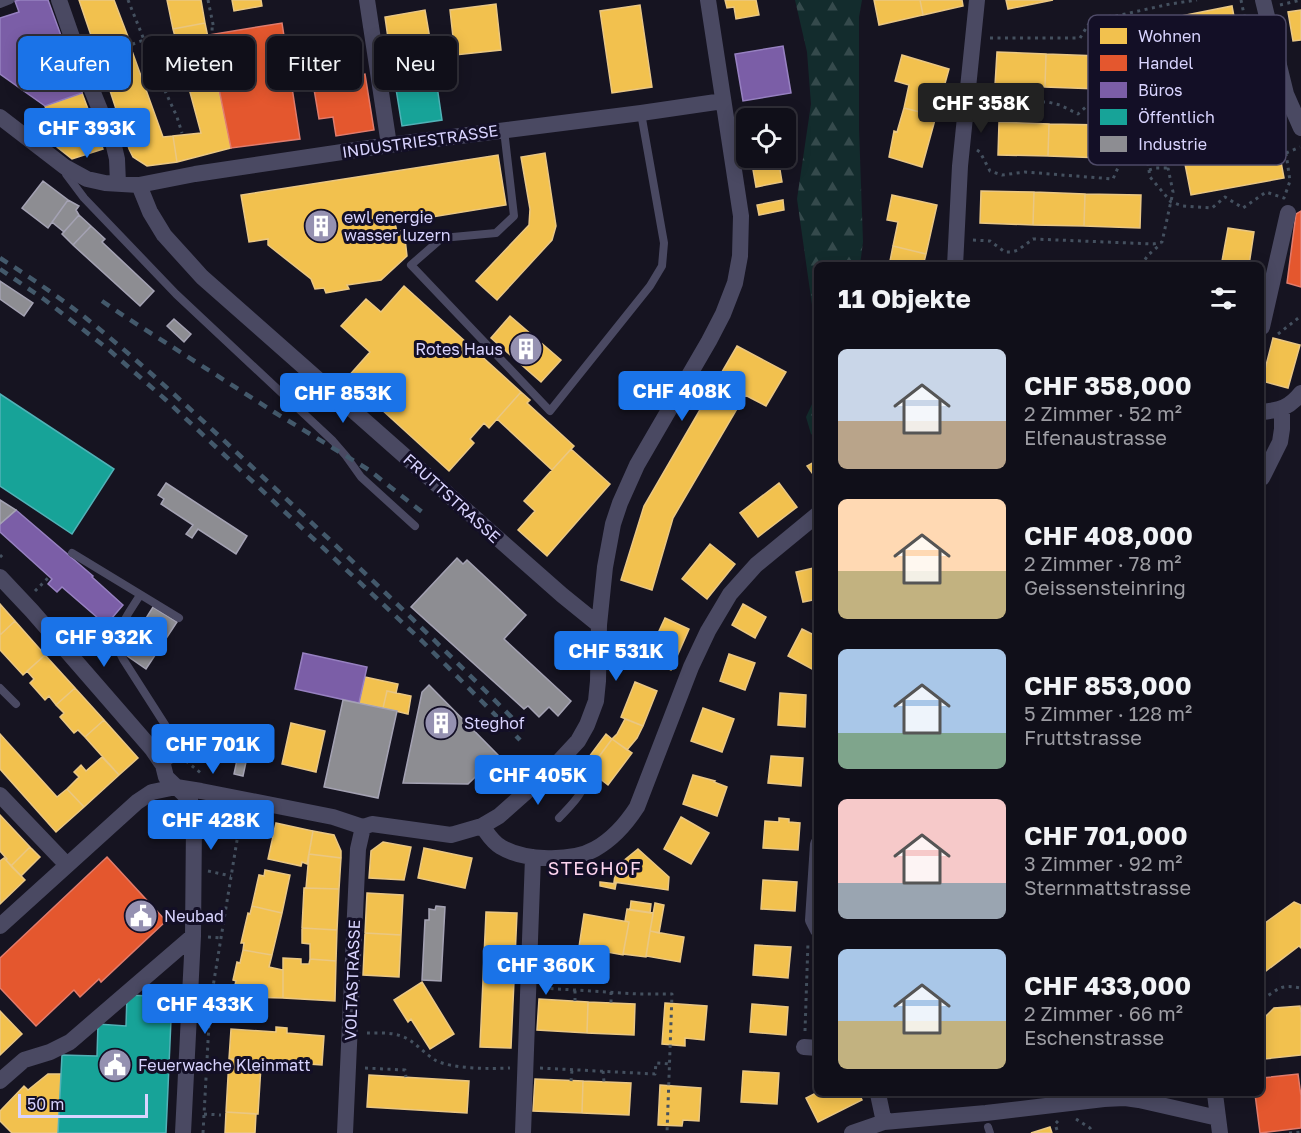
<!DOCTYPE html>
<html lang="de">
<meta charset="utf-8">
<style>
body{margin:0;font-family:"Golos Text",sans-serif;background:#1e1d26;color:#f1f3f6;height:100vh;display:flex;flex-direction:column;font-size:22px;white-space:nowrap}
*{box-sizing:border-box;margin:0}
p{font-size:20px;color:#9c9ca2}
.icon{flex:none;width:33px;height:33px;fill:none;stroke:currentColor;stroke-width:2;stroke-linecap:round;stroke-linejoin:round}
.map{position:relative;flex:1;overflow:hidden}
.panel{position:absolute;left:814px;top:262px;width:450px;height:834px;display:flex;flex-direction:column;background:#100f19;border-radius:9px;box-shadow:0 3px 15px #0003,0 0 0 2px #302f38}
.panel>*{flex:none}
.hud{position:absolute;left:18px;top:36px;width:570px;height:54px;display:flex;gap:12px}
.tools{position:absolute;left:736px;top:108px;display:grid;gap:12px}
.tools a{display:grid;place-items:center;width:60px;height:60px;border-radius:9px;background:#100f19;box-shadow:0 3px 15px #0003,0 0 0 2px #302f38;font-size:30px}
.scale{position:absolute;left:18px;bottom:15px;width:130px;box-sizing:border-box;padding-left:6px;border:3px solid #d9d4ff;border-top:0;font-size:16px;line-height:21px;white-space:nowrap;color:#d9d4ff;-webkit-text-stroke:4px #130f26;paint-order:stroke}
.price{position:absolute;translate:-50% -51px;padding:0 14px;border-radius:6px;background:#1a73e8;color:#fff;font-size:20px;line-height:39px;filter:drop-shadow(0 2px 3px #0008)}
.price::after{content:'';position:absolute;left:50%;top:36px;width:18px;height:14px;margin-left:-9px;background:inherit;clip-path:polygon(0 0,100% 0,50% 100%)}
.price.on{background:#222;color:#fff}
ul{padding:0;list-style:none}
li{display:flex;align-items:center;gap:18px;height:150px;padding:0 24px}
li span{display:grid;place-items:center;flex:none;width:168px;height:120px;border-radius:9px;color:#555}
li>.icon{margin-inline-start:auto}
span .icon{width:72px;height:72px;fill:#fffc;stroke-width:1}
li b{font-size:26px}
h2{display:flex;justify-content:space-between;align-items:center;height:72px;padding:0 24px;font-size:26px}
.tag{padding:0 21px;border-radius:9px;background:#100f19;box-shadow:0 3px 15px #0003,0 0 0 2px #302f38;font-size:21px;line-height:54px}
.tag.on{background:#1a73e8;color:#fff}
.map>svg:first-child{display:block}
</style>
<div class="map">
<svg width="1301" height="1133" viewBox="0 0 1301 1133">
<defs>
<pattern id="forest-firs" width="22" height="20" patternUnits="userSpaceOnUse" patternTransform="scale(1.5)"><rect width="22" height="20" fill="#132c2d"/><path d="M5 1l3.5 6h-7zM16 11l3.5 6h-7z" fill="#354a4c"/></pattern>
</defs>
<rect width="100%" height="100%" fill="#161421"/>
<path fill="url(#forest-firs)" d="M795 0H862L859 17V129L863 242 860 265 818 266 817 340 797 199 811 104 807 52Z
M817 386V438L811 434 806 417 814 400Z"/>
<path fill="#f2c14e" stroke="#eac783" stroke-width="1.5" d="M79 0H114L130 42 97 53Z
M167 0H201L205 23 173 29Z
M232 0H261L262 6 234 11Z
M725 0H756L759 15 736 19 734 7 727 8Z
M874 0H920L923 15 879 25Z
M920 0H962L963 6 923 15Z
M1006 0H1053L1008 9Z
M496 4 501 50 455 55 450 10Z
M640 5 652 87 612 93 600 11Z
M1232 6 1238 38 1136 57 1130 26Z
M425 10 431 45 390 52 385 17Z
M1301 10V40L1293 41 1288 12Z
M205 23 231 148 177 162 173 136 201 133 173 29Z
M132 51 163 137 173 136 177 162 147 166 133 157 129 149 101 63Z
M997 52 1046 54 1045 87 995 85Z
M1046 54 1100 56 1098 89 1045 87Z
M902 55 949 69 936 116 904 108 909 85 895 81Z
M82 93 103 149 72 159 57 147 45 106Z
M904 108 936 116 922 167 889 157 894 131 897 132Z
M999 122 1049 124 1048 156 998 155Z
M1049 124 1104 125 1103 158 1048 156Z
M1278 146 1284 178 1191 195 1185 164Z
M545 153 556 226 552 240 497 300 476 281 529 225 530 209 521 157Z
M498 155 506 205 395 223 397 232 404 230 407 256 381 280 347 285 349 289 326 293 324 288 315 289 311 279 268 245V239L249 242 241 195Z
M751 158H778L782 182 756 187Z
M981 191 1034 192 1033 225 980 223Z
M1034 192 1085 194 1084 226 1033 225Z
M1085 194 1141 195 1140 228 1084 226Z
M892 195 937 205 926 254 893 246 898 222 887 220Z
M783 200 784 210 759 215 757 205Z
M1228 228 1254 232 1249 265 1222 261Z
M893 246 926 254 923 266H889Z
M980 261 1035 262 1034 266H980Z
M1035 262 1099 264V266H1034Z
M404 286 521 392 489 428 484 423 470 439 474 443 449 471 347 378 370 352 341 326 366 299 381 312Z
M510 316 561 360 541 382 491 338Z
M1273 338 1300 345 1288 388 1262 381Z
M737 346 786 372 766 406 745 395 673 518 652 590 621 580 644 506Z
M521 392 530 400 527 403 574 446 552 470 497 419Z
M571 449 610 484 547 556 518 530 535 511 524 501Z
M818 460V481L807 466Z
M779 483 797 507 758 537 740 513Z
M710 544 735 564 707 599 682 579Z
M818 567V599L803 602 796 572Z
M0 604 15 621 0 635Z
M743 604 766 617 755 638 732 625Z
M665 618 689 629 671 670 646 659Z
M15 621 45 655 23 675 0 650V635Z
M802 629 818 637V658L812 669 788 656Z
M729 654 755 663 745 690 720 681Z
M45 655 75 688 56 705 49 696 45 700 30 683 34 679 27 671Z
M365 677 398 684 396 693 387 691 383 708 359 703Z
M635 682 657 691 643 726 621 717Z
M75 688 104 720 85 737 78 730 74 733 60 717 64 713 56 705Z
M387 691 411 696 408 714 383 708Z
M780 693 806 695 805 727 778 725Z
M703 708 734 719 722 752 691 741Z
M625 719 643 726 637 738 627 750 612 739 617 734Z
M104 720 138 758 119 775 85 737Z
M291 723 325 731 316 772 282 764Z
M0 734 57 797 67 789 84 807 56 832 0 769Z
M606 734 612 739 589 770 583 765Z
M612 739 632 753 608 785 589 770Z
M771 756 803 758 801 786 768 783Z
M102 757 119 775 84 807 67 789 79 777 74 772 81 765 86 771Z
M693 775 715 781 714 782 727 787 717 816 683 804Z
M0 815 30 847 11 866 6 860 7 859 0 851Z
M681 817 709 833 691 864 664 849Z
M779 818 789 819V822L800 823 798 850 763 848 765 821 779 822Z
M276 823 313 831 307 864 302 862 301 866 268 859Z
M313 831 334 835 341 851V858L309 854Z
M383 842 411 847 404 880 369 878 371 851Z
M30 847 40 857 21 876 11 866Z
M424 848 472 858 465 888 418 878Z
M638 849 669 877 668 890 614 882 616 867Z
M309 854 341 858 339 889 306 888Z
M4 858 25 880 0 904V861Z
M265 870 290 875 282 913 252 906 259 875 264 876Z
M763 880 797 882 795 911 761 909Z
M600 882 616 884 615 889 600 886Z
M304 888 339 889 337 930 302 928Z
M367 893 403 895 401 935 365 933Z
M631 901 651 904 650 913 630 910Z
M1294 902 1301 905V948L1299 946 1262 974V920L1265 923Z
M655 903 664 905 659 933 650 931Z
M252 906 282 913 272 955 243 950 244 943H241L248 913 250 914Z
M627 909 653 913 646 957 623 954 629 922 625 921Z
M486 912 517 913 514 981 483 980Z
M584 914 629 922 623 955 579 947Z
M302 928 337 930 336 961 310 959V944L302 943Z
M650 931 684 937 680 962 646 956Z
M365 933 401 935 399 977 363 975Z
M755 945 791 947 788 978 753 975Z
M243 950 272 955 269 967 283 970V998L238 997 234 989 236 981 233 980 237 962 240 963Z
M283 958 301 959V964H309L310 959 336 961 335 1001 283 998Z
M483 980 514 981 511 1048 480 1047Z
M422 982 454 1034 430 1049 411 1019 408 1022 394 1000Z
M818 985V1021H815Z
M539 999 588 1002 587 1033 537 1030Z
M588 1002 635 1004 634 1035 587 1033Z
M665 1003 707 1006 704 1040 685 1038V1046L662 1044Z
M752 1004 788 1007 786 1035 750 1032Z
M1300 1006 1301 1014V1055L1264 1059 1262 1055V1020L1274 1008Z
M0 1011 22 1034 0 1055Z
M276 1027 287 1028V1033L324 1036 322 1065 229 1059 231 1029 276 1032Z
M229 1059 257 1061 256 1066H261L258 1114 226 1112Z
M743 1071 779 1073 777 1104 741 1102Z
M48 1074H61L58 1133H12L0 1121V1111L24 1086 28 1090Z
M369 1075 469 1081 467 1113 367 1107Z
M535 1079 583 1081 582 1113 533 1111Z
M583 1081 631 1083 629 1115 582 1113Z
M660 1085 701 1088 699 1121 683 1120 682 1126 658 1125Z
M818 1092V1094H859L862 1100 818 1122 806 1098Z
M226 1112 256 1114 255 1133H225Z
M1050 1127 1052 1133H1031Z"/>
<path fill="#e4572e" stroke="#e17c6d" stroke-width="1.5" d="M282 23 300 139 231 148 208 35Z
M365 74 374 130 336 136 333 117 319 119 313 83Z
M1301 211V287L1287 283 1296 214Z
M107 857 166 921 101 982 99 979 80 997 74 990 36 1026 0 988V958Z
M1298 1074 1301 1096V1128L1260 1133 1255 1094H1262V1078Z"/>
<path fill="#7b5ea7" stroke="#9781c1" stroke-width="1.5" d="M20 0H48L82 93 45 106 0 74V18L19 12 15 1Z
M783 46 791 93 743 101 735 54Z
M16 510 93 576 92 577 123 605 106 625 62 587 57 592 48 584 52 579 0 532V524Z
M303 653 367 667 359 703 295 689Z"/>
<path fill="#17a398" stroke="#51b2b7" stroke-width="1.5" d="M431 45 442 120 402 126 390 52Z
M0 394 114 469 72 534 0 486Z
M127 995 172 997 166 1133H58L62 1055 97 1056 98 1024 126 1026Z"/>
<path fill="#8d8d92" stroke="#a4a2b3" stroke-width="1.5" d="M43 181 68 200 48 228 22 208Z
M68 200 79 206 76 210 79 215 64 232 52 222Z
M79 215 91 226 73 245 62 234Z
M91 226 105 239 102 242 154 291 140 306 73 245Z
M0 281 33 303 24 316 0 299Z
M174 319 191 334 184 342 167 326Z
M166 483 247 536 236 554 198 529 192 538 186 534 193 525 161 504 164 499 158 495Z
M0 500 16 510 0 524Z
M457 558 463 564 467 560 526 615 504 639 571 701 558 716 549 707 539 717 528 706 524 709 411 607Z
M153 607 177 622 146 669 126 655V650Z
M429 685 498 755 468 784 403 783 422 692Z
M343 700 397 711 378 798 324 787Z
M237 760 246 762 243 776 234 774Z
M436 906 445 907 441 981 422 980 425 920H429V909L435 910Z"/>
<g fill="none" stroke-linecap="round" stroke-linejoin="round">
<path stroke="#44505f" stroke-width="3" stroke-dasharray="3 4.5" stroke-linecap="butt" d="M128 0 161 82 177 117 182 133
M208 0 214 29H210
M1280 5 1301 0
M1116 16C1120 35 1120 55 1121 74 1122 86 1126 98 1121 108L1130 151 1137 155 1148 164 1150 177 1171 202 1183 206 1212 208 1225 197 1243 208 1266 192 1284 198 1290 181 1286 153 1283 143 1268 127 1259 83 1244 58 1246 24 1241 0
M171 37H169L179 78
M990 38H1080L1088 25 1100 17 1116 16 1170 4 1197 0
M97 57 144 40 169 37
M161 82 187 77
M1124 102 1137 96 1162 74H1176L1203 68 1225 70 1244 58
M983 111 1023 106 1034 102H1048L1060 105 1078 114 1087 106 1121 108
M977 150 980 152 990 171 1002 175 1025 172 1113 179 1120 163 1130 151
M1286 153 1300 147
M1148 164 1156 151 1174 148 1189 149 1214 137H1224L1268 127
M1149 170 1156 168H1168
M973 240 990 241 1005 252H1012L1018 250 1033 239 1153 244 1162 242 1173 192 1168 168 1174 148
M1141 266 1148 255 1161 244
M1278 334 1301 316
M0 555 5 560
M35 591 49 577
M186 761 202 774
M208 871 231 876
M208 937 221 938
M543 988 638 994H672L667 1133
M611 992V1003
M1262 999C1280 989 1278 984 1301 988
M575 1001V990
M805 1031 808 942
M367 1033C379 1033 392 1032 404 1037 415 1042 424 1053 435 1060 451 1069 490 1069 510 1068
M365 1068 405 1070 406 1077
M540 1068 655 1074 656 1063 670 1064
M603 1071 604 1082
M571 1081 572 1070
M204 1114 221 1115
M1076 1119 1090 1128 1093 1133
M1058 1121 1055 1124 1058 1133
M203 1133 210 1005 241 816
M1289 1133 1301 1132"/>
<path stroke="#4a4962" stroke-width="8" d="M0 4 10 0
M504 130 514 216 496 233 442 238 411 265 550 411 650 286 662 266 664 243 641 113
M66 170V174L84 198 176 294 333 441 346 456 361 477 415 526
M72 553 179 618
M140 595C128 615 109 635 123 659L178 745C177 757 172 759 163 765
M0 688 16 704
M559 818C571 805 593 787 581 768 578 763 572 758 567 754
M988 1127 990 1133"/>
<path stroke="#4a4962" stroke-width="16" d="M59 0 81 63 113 142 117 159 118 184
M367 0 389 145
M1263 0 1286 94 1301 128
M0 117 65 167 87 179 105 183 139 185 195 174 389 145 641 113 723 101
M139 185 150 212 164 235 202 277 562 595 599 625
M955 266 960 166 977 0
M1262 327 1288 213
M1262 412C1280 410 1289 408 1301 393
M1262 478 1280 442 1282 429V409
M0 577 32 611 152 749 163 765 166 777 190 800 194 822 193 936 183 1133
M0 795 67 865
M482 826C488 834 492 842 501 847 524 861 572 862 595 849 613 839 626 824 637 807L691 667 708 631 730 594 756 565 818 514
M818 844 813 920 818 930
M0 926 137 802 152 792 176 787 201 791 333 817 363 827 372 824 451 835 482 826 499 816 552 769 578 741 587 725 596 701 598 681 599 625 605 567 613 524 620 503 637 465 709 341 723 314 735 283 740 256 741 216 708 0
M804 1047 818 1048
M0 1081 24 1060 50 1052 70 1042 193 936
M878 1094 884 1122
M1215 1094 1220 1133
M345 1133 357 870 358 849 363 827
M523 1133 533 857
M852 1133 884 1122 986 1113 1104 1099 1125 1098 1139 1100 1218 1118"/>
<path stroke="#43596b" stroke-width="4.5" stroke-dasharray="9 8" stroke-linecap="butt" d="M0 258C28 276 56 295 82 315 146 366 205 423 265 479 354 562 442 646 527 733
M0 269 45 300 108 349 166 400 422 641 520 740
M102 301 124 316 274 412 369 470 422 512"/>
</g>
<defs>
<g id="building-disc" transform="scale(1.725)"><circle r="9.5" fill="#9591b1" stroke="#130f26"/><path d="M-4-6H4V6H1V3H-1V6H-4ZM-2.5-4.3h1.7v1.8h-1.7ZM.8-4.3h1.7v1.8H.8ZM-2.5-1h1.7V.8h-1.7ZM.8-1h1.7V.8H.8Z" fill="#fff"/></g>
<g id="civic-disc" transform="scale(1.725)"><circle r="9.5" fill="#9591b1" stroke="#130f26"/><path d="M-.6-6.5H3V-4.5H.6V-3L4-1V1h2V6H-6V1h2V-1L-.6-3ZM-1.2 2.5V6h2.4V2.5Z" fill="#fff"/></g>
</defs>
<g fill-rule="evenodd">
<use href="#building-disc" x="321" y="226"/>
<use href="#building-disc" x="526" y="349"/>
<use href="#building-disc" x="441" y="723"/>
<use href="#civic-disc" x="141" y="916"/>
<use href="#civic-disc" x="115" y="1065"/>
</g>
<g text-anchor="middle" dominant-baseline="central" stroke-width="6" stroke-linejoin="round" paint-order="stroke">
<g font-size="16" fill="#d9d4ff" stroke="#130f26">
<text transform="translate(420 141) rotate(-8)">INDUSTRIESTRASSE</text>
<text transform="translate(452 498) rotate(42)">FRUTTSTRASSE</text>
<text transform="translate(352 980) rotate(-88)">VOLTASTRASSE</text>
</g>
<g font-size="16" fill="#d9d4ff" stroke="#130f26" text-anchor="start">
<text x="344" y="217">ewl energie<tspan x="344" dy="18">wasser luzern</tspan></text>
<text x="503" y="349" text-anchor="end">Rotes Haus</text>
<text x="464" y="723">Steghof</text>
<text x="164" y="916">Neubad</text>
<text x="138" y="1065">Feuerwache Kleinmatt</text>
</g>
<g font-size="18" letter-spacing="1.5" fill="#ffd6f0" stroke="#130f26">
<text x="595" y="868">STEGHOF</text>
</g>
</g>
<rect x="1088" y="15" width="198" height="150" rx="9" fill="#130f26" stroke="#4e4a67" stroke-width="1.5"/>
<rect x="1100" y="28" width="27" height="16" fill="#f2c14e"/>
<rect x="1100" y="55" width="27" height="16" fill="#e4572e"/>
<rect x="1100" y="82" width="27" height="16" fill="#7b5ea7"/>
<rect x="1100" y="109" width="27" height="16" fill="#17a398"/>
<rect x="1100" y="136" width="27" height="16" fill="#8d8d92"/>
<g font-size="16" fill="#d9d4ff">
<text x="1138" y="42">Wohnen</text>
<text x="1138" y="69">Handel</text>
<text x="1138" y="96">Büros</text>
<text x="1138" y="123">Öffentlich</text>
<text x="1138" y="150">Industrie</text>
</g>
</svg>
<div class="tools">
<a><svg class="icon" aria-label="locate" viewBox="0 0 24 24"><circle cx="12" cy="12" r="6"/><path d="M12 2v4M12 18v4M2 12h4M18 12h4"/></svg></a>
</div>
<div class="scale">50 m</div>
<b class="price on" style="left:981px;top:134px">CHF 358K</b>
<b class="price" style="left:87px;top:159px">CHF 393K</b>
<b class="price" style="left:682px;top:422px">CHF 408K</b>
<b class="price" style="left:343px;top:424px">CHF 853K</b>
<b class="price" style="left:104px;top:668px">CHF 932K</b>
<b class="price" style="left:616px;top:682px">CHF 531K</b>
<b class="price" style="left:213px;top:775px">CHF 701K</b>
<b class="price" style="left:538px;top:806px">CHF 405K</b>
<b class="price" style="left:211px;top:851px">CHF 428K</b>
<b class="price" style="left:546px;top:996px">CHF 360K</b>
<b class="price" style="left:205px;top:1035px">CHF 433K</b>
<div class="hud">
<a class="tag on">Kaufen</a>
<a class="tag">Mieten</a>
<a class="tag">Filter</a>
<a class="tag">Neu</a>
</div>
<section class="panel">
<h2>11 Objekte<svg class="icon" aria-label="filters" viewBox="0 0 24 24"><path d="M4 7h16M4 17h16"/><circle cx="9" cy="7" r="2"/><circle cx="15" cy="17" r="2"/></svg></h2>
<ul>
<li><span style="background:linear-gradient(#c9d6e8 60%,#b9a48a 0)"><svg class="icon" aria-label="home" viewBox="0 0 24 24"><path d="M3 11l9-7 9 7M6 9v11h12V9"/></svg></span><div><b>CHF 358,000</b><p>2 Zimmer · 52 m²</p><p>Elfenaustrasse</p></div></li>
<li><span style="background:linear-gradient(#ffd9b3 60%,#c2b280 0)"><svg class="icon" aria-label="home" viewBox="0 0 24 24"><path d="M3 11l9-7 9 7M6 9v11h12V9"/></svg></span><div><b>CHF 408,000</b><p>2 Zimmer · 78 m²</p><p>Geissensteinring</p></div></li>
<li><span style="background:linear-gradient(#a9c7e8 70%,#7fa58c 0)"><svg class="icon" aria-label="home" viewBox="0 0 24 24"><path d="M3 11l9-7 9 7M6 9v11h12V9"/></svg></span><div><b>CHF 853,000</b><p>5 Zimmer · 128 m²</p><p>Fruttstrasse</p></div></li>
<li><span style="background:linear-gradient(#f6c9c9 70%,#9aa5b1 0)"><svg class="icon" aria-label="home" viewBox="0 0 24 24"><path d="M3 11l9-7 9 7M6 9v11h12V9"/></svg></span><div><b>CHF 701,000</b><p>3 Zimmer · 92 m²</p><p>Sternmattstrasse</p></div></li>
<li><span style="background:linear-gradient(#a9c7e8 60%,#c2b280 0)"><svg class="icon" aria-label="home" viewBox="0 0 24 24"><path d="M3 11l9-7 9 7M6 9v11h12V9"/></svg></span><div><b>CHF 433,000</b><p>2 Zimmer · 66 m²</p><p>Eschenstrasse</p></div></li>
</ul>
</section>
</div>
